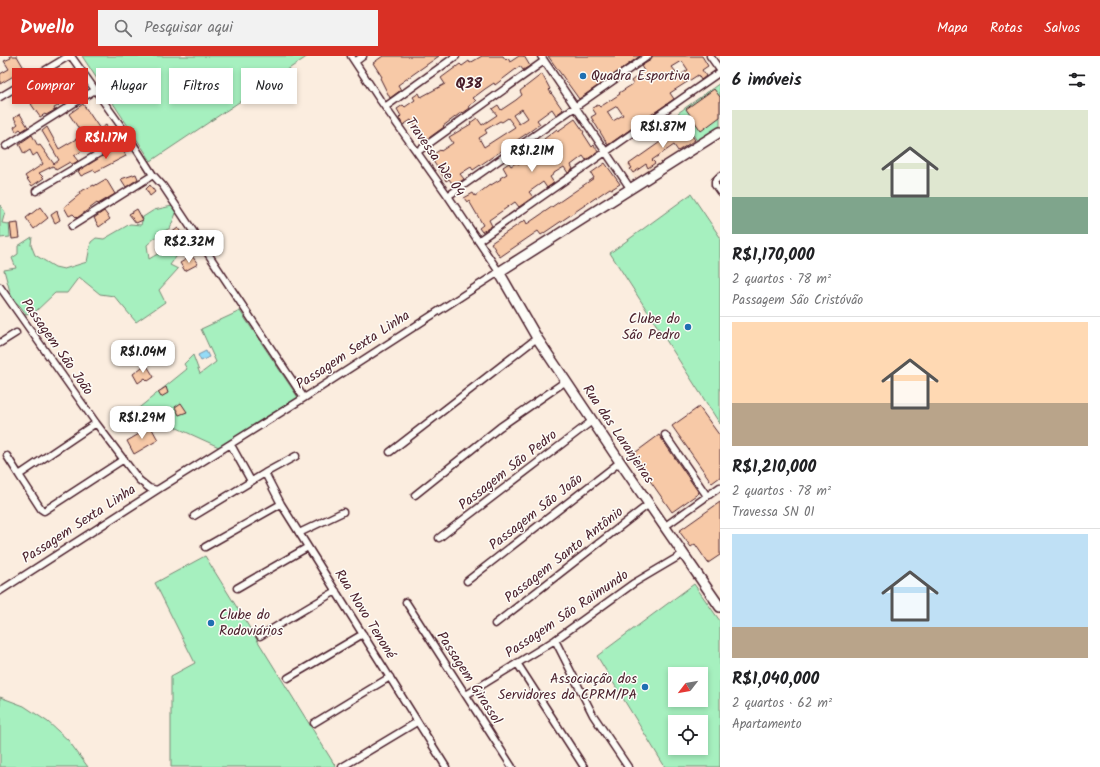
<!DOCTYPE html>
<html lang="pt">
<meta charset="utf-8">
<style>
body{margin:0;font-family:Kalam,sans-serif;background:#f2f2f2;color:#202124;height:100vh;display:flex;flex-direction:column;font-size:15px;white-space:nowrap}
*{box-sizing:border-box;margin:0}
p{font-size:13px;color:#757577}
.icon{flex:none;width:22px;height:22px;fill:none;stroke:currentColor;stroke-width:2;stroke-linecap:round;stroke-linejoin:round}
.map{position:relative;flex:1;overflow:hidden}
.sheet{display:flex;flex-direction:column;background:#fff;width:380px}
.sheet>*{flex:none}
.banner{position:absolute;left:12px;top:12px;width:380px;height:36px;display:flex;gap:8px}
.needle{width:26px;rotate:239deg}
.buttons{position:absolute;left:668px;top:611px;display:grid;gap:8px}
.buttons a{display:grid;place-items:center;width:40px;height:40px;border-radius:0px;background:#fff;box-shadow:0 2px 6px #0003;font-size:20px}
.price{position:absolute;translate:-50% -34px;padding:0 9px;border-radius:8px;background:#fff;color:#222;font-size:13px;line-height:26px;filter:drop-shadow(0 1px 2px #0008)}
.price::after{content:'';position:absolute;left:50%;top:24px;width:12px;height:9px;margin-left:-6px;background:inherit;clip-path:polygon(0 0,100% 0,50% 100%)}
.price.selected{background:#d93025;color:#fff}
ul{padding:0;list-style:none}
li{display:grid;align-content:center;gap:8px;height:212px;padding:0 12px}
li+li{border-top:1px solid #e0e0e0}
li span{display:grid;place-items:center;height:124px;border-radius:0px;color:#555}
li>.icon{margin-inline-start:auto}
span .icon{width:72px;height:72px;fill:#fffc;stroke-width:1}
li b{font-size:17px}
h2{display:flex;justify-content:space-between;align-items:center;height:48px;padding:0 12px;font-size:17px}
.chip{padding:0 14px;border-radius:0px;background:#fff;box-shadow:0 2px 6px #0003;font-size:14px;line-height:36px}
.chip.selected{background:#d93025;color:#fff}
header{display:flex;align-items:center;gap:24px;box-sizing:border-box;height:56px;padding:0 20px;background:#d93025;color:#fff}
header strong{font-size:19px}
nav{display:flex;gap:22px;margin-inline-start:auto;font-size:14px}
.search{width:280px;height:36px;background:#f2f2f2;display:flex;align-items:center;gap:10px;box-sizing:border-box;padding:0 14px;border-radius:0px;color:#757577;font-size:15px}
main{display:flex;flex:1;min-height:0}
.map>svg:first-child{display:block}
</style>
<header>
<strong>Dwello</strong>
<div class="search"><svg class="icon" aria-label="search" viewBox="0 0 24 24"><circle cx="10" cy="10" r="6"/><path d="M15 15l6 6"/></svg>Pesquisar aqui</div>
<nav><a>Mapa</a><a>Rotas</a><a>Salvos</a></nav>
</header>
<main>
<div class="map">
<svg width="720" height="711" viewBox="0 0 720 711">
<rect width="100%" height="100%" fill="#fbeddf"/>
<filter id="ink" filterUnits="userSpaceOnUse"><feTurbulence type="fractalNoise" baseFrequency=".025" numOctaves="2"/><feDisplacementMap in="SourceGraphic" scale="8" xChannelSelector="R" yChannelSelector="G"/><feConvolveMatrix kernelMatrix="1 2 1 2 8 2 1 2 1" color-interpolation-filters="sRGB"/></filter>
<g filter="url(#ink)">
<path fill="#fae2ce" d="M667 81 679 99 636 125 626 109Z"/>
<path fill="#a6f0bf" stroke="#788875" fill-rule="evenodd" d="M82 0H308L151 105Z
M720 27V73L698 86 678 57Z
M691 138 720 181V368L610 197Z
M0 149 5 156 2 167 9 168 10 181 0 182Z
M172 150 177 155 170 172 159 178 147 189 149 203C161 196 169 191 182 193L170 209 178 213 159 234 165 246 136 266 114 240 100 238 79 221 67 237H55L35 256 26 258 20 250 12 243 4 214 16 212 12 202 18 198V190L32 181 31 189 35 199 55 211 64 213 87 206 91 186 96 182 104 183 130 168 141 169 143 161 154 154Z
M240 255 299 343 221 392 164 366 140 374 119 368 187 313 184 308 193 299 200 318 216 306 201 273Z
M205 500 336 711H171V620L195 607 155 527Z
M694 528 720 565V711H665L597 600ZM675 618H701V644H675ZM675 666H701V692H675Z
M0 641 24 650 48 666 68 684 88 711H0Z"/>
<path fill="#95dbf7" stroke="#7790a5" d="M206 295 209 301 201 305 198 299Z"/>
<path fill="#f7c9a7" stroke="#4a1f2b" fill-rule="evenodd" d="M10 0H17L24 12 22 15 0 28V18L9 13 4 5 11 2Z
M383 0H439L398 29 401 34 390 42 380 22 382 21 373 7Z
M482 0H503L506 4 508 2 510 6 519 0H524L530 10 523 14 520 10 495 29 494 27 485 33 473 42 476 45 469 50 470 52 463 57 462 56 443 70 444 71 426 84 411 64 403 69 399 62 401 60 397 53 403 49 405 51 415 44 413 41 419 37 421 41 445 28 441 22 460 8 462 10 469 5 470 7Z
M548 0H640L579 43Z
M652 0H702L708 10 702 14 706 20 701 24 698 19 670 37 674 43 608 89 591 61 596 58 592 52 598 49 600 51 620 38 619 37 633 28 631 25 644 15 641 10 651 4ZM682 5 688 14 679 20 672 11ZM617 50 623 59 613 65 607 56Z
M68 14 70 16 61 24 66 35 71 32 75 39 62 46 58 50 54 52 55 54 46 59 45 58 40 61 31 48 36 45 31 36 25 39 22 33 38 24 42 30Z
M542 18 550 33 549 34 563 54 556 59 552 53 537 64 540 68 529 76 473 114 471 111 460 118 464 123 454 130 449 123 446 125 433 105 437 103 434 98 440 94 441 95 453 87 449 81 471 68 470 67 477 62 482 69 497 59 492 53 498 49 501 54 516 44 522 39 520 35ZM522 53 528 62 519 68 513 59ZM508 62 515 71 484 91 479 82 487 77 485 74 500 65 502 66Z
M714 33 720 41V61L701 75 686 53Z
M83 48 100 73 106 69 111 78 105 82 109 86 99 92 96 88 87 94V92L74 100 78 105 73 108H71L70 106 56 114 53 110 39 117 44 122 32 130 25 120 43 108 37 97 33 100 30 94 24 98 19 88 32 79 38 90 40 89 54 108 59 104 42 75 47 71 59 93 83 79 69 58Z
M20 58 28 71 22 75 20 73 16 76 14 71 18 68 14 62Z
M575 63 584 76 583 77 592 91 594 89 598 96 586 104 583 100 571 109 573 113 568 117 564 111 554 117V118L550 121 554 127 547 132 543 126 529 136 533 141 519 151 515 146 489 164 492 170 482 176 479 172 483 169 469 145 467 146 464 142 473 137 475 140 491 128V129L501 123 500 122 507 118 503 111 509 107 511 110 517 106 518 108 548 89 544 83 557 73 558 75Z
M686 71 695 84 678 95 674 89 652 104 655 107 648 112 646 108 633 117 630 113 632 112 629 108 663 84 664 85Z
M126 86 130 93 124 96 126 100 95 116 94 114 81 120 78 115Z
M605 107 620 128 612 133 610 132 541 179 538 175 500 201 491 187 525 164 527 168 594 122 591 117Z
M136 118 138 123 126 131 121 123Z
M106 123 115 138 98 148 97 147 77 162 73 158 69 160 64 151 80 138 79 136 94 129V130Z
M150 129 155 136 150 140 146 133Z
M40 151 48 162 34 173 26 162Z
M137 153 143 164 136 167 129 158Z
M57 155 60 164 55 167 51 159Z
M104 155 110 163 99 171 94 162Z
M18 167 20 182 12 183 10 168Z
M178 172 183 180 176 185 177 186 168 192 163 184 172 179 171 177Z
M192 200 198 208 185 215 180 207Z
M146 308 154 321 148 325 145 322 138 327 133 318Z
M166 331 168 337 161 341 158 336Z
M181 347 187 356 179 359 175 351Z
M699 351 720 380V421L712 427 672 370Z
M151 371 158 384 134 398 127 385Z
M659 379 699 437 672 456 632 399Z
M720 446V499L708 507 695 488 691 491 679 475Z"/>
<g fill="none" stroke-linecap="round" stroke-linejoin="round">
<g stroke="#4a1f2b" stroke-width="9">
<path id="street" d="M71 0 128 80 153 119 163 130 304 342
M541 0 630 132
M710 0 720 14
M355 6 363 0
M0 41 69 0
M385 51 456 0
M6 90 95 34
M417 96 544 5
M720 120 715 125V129L720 136
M36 135 128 80
M448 140 648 0
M72 170 153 119
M478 185 720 16
M0 231 96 367 139 424 149 432 157 434
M0 287 16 277
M665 379 707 440
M231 389 251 425
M390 396 537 282
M7 400 19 419 96 367
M265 417 281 448 308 491 446 711
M19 419 41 453 44 455 124 403
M415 439 500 371 566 325
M194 460 265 417 296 400
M664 471 720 431
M299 477 343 456
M439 482 592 365
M205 491 281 448
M467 525 620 406
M237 532 308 491
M0 535 157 434 304 342 499 216 448 140 380 44 351 0
M406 546 512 711
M495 568 649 448
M260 580 336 535
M555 584 593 659 628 711
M517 607 584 711
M288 622 363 578
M466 639 555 584 634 527 683 498
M314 667 390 621
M342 711 417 666"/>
</g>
<g stroke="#4a1f2b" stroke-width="12">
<path id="secondary" d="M720 76 499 216 537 282 620 406 720 551"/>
</g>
<use href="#street" stroke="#fdfcf7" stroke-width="6"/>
<use href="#secondary" stroke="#fdfcf7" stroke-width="9"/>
</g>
</g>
<g fill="#1f6fb2" stroke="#fdfcf7" stroke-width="1.5">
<circle cx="583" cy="20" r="4"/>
<circle cx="688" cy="271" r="4"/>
<circle cx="211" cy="567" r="4"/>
<circle cx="645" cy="631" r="4"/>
</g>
<g text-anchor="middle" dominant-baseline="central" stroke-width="3" stroke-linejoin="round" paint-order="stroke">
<g font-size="14" fill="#4a1f2b" stroke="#fdfcf7" text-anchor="start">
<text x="591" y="20">Quadra Esportiva</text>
<text x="680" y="263" text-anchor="end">Clube do<tspan x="680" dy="16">São Pedro</tspan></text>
<text x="219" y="559">Clube do<tspan x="219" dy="16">Rodoviários</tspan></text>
<text x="637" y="623" text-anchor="end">Associação dos<tspan x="637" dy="16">Servidores da CPRM/PA</tspan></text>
</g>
<g font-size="14" fill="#4a1f2b" stroke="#fdfcf7">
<text transform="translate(435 101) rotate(55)">Travessa We 04</text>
<text transform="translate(57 291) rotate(55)">Passagem São João</text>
<text transform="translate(353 294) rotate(-33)">Passagem Sexta Linha</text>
<text transform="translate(618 378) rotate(56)">Rua das Laranjeiras</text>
<text transform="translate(508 414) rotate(-38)">Passagem São Pedro</text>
<text transform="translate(536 456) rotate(-38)">Passagem São João</text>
<text transform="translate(79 468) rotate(-33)">Passagem Sexta Linha</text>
<text transform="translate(564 499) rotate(-38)">Passagem Santo Antônio</text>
<text transform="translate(365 558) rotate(58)">Rua Novo Tenoné</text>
<text transform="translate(567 558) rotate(-34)">Passagem São Raimundo</text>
<text transform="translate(469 622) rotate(57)">Passagem Girassol</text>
</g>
<g font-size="15" font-weight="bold" fill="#4a1f2b" stroke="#fdfcf7">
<text x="469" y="28">Q38</text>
</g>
</g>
</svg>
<div class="buttons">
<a><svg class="needle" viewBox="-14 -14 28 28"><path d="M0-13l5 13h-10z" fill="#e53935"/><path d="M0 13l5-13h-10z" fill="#757577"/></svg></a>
<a><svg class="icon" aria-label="locate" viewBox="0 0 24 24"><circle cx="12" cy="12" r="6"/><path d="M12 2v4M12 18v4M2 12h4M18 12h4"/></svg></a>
</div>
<b class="price" style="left:663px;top:93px">R$1.87M</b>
<b class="price selected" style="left:106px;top:104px">R$1.17M</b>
<b class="price" style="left:532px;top:117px">R$1.21M</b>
<b class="price" style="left:189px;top:208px">R$2.32M</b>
<b class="price" style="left:143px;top:318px">R$1.04M</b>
<b class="price" style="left:142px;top:384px">R$1.29M</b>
<div class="banner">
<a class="chip selected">Comprar</a>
<a class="chip">Alugar</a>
<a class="chip">Filtros</a>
<a class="chip">Novo</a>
</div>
</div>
<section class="sheet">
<h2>6 imóveis<svg class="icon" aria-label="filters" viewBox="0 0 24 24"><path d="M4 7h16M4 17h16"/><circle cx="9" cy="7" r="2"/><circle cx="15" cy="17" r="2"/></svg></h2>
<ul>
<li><span style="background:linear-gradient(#dfe7d0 70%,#7fa58c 0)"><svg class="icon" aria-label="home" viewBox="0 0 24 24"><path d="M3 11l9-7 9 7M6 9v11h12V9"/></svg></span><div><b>R$1,170,000</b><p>2 quartos · 78 m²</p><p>Passagem São Cristóvão</p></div></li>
<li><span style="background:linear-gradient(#ffd9b3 65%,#b9a48a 0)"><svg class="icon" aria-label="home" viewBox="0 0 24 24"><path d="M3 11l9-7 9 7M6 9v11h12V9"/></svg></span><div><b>R$1,210,000</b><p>2 quartos · 78 m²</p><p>Travessa SN 01</p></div></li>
<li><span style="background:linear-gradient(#bfe0f5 75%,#b9a48a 0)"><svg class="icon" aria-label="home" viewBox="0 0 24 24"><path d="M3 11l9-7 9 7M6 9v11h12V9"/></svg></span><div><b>R$1,040,000</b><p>2 quartos · 62 m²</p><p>Apartamento</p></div></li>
</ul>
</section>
</main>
